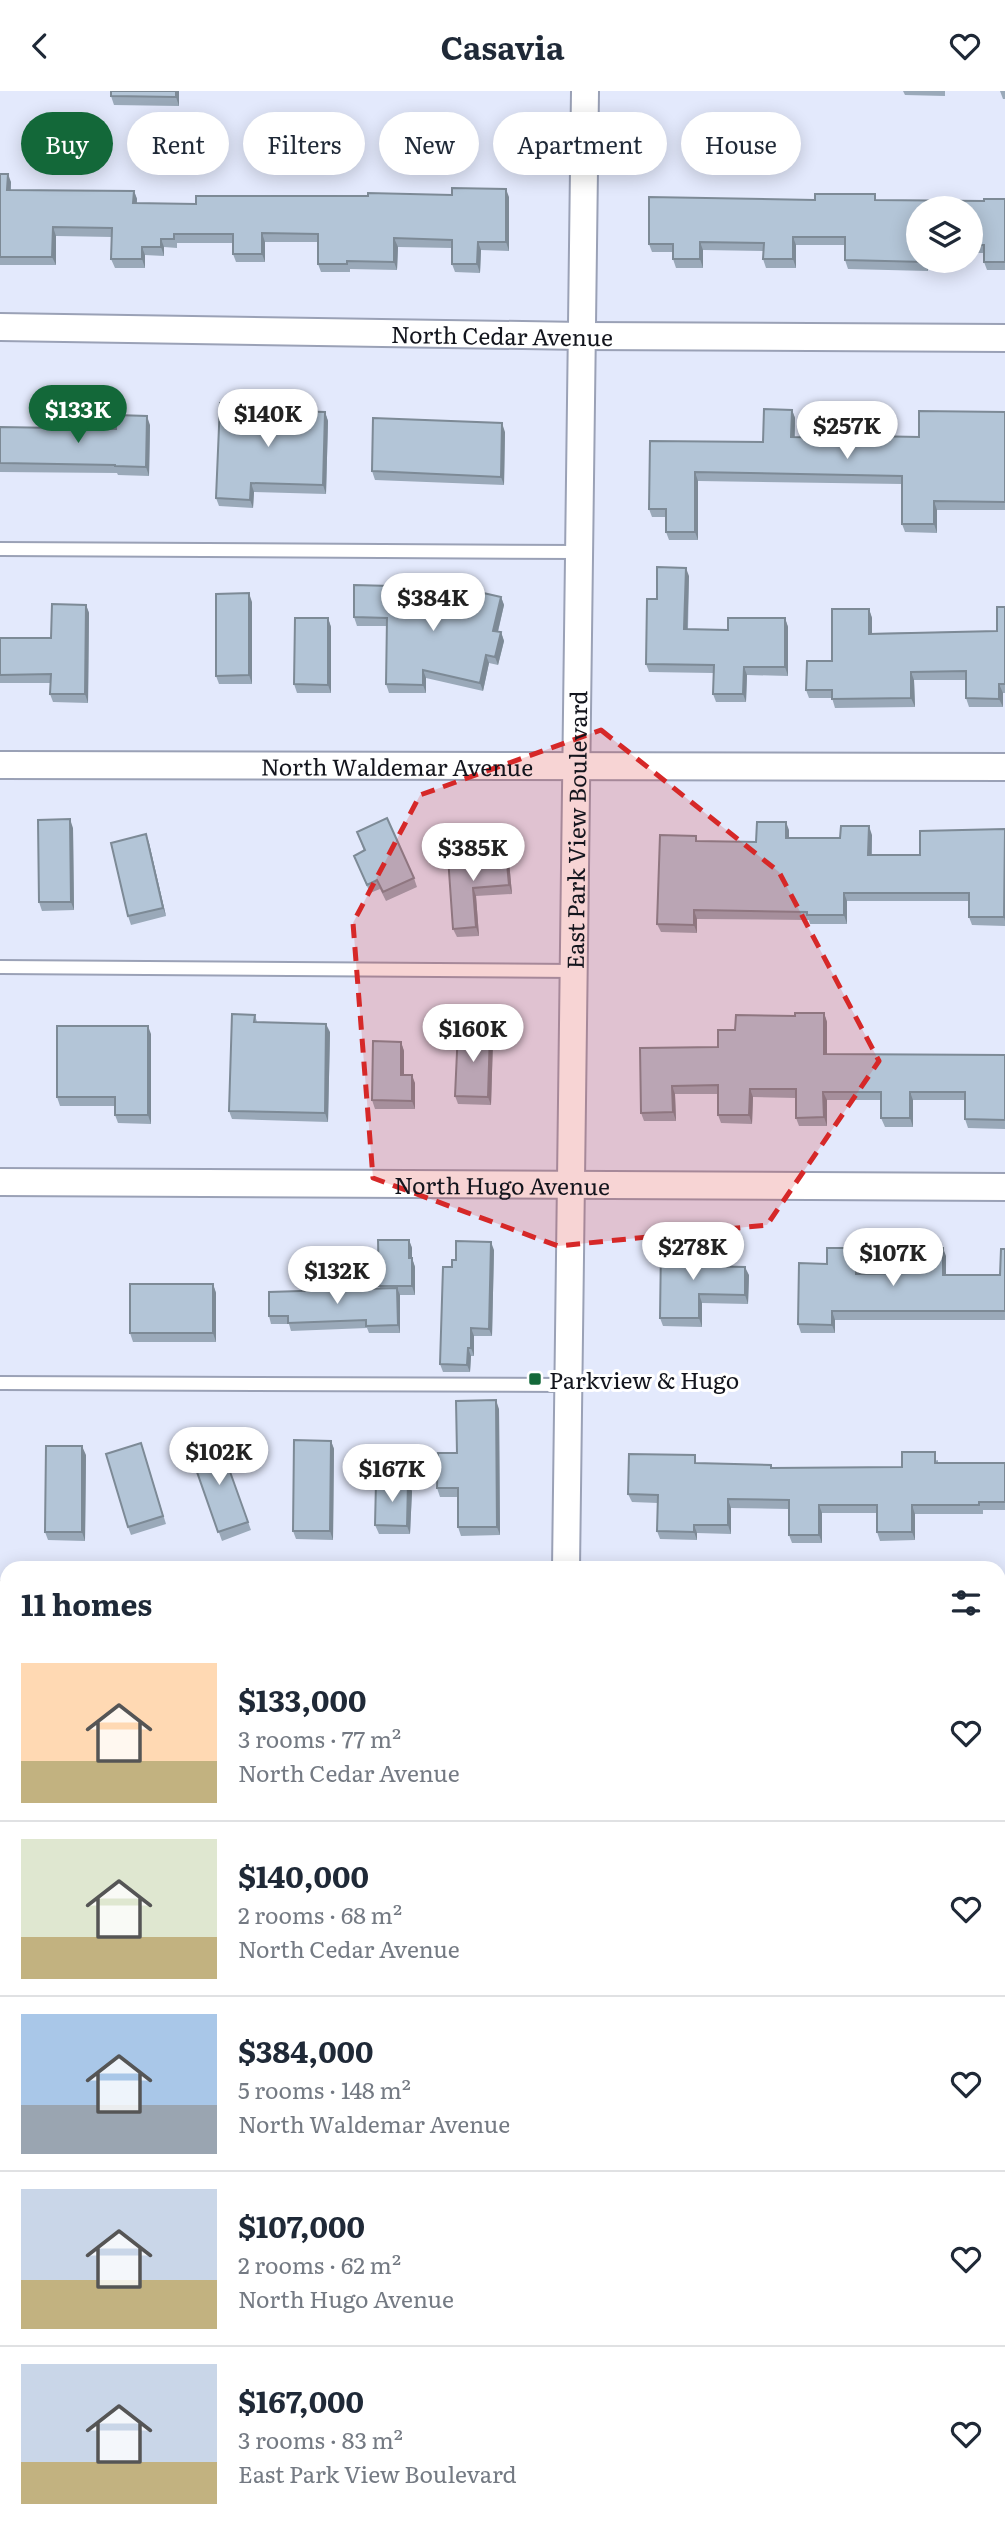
<!DOCTYPE html>
<meta charset="utf-8">
<style>
body{margin:0;font-family:Literata,serif;background:#f6f6f7;color:#1f2937;height:100vh;display:flex;flex-direction:column;font-size:26px;white-space:nowrap}
*{box-sizing:border-box;margin:0}
p{font-size:23px;color:#747a83}
.icon{flex:none;width:38px;height:38px;fill:none;stroke:currentColor;stroke-width:2;stroke-linecap:round;stroke-linejoin:round}
.map{position:relative;flex:1;overflow:hidden}
.sheet{position:absolute;left:0px;top:1470px;width:1006px;height:973px;display:flex;flex-direction:column;background:#fff;border-radius:21px 21px 0 0;box-shadow:0 4px 18px #0003}
.sheet>*{flex:none}
.hud{position:absolute;left:21px;top:21px;width:964px;height:63px;display:flex;gap:14px}
.tools{position:absolute;left:906px;top:105px;display:grid;gap:14px}
.tools a{display:grid;place-items:center;width:77px;height:77px;border-radius:50%;background:#fff;box-shadow:0 4px 18px #0003;font-size:35px}
.price{position:absolute;translate:-50% -60px;padding:0 16px;border-radius:24px;background:#fff;color:#222;font-size:23px;line-height:46px;filter:drop-shadow(0 2px 4px #0008)}
.price::after{content:'';position:absolute;left:50%;top:42px;width:21px;height:16px;margin-left:-10px;background:inherit;clip-path:polygon(0 0,100% 0,50% 100%)}
.price.current{background:#136839;color:#fff}
ul{padding:0;list-style:none}
li{display:flex;align-items:center;gap:21px;height:175px;padding:0 21px}
li+li{border-top:2px solid #e0e1e3}
li span{display:grid;place-items:center;flex:none;width:196px;height:140px;border-radius:0px;color:#555}
li>.icon{margin-inline-start:auto}
span .icon{width:84px;height:84px;fill:#fffc;stroke-width:1}
li b{font-size:30px}
h2{display:flex;justify-content:space-between;align-items:center;height:84px;padding:0 21px;font-size:30px}
.chip{padding:0 24px;border-radius:32px;background:#fff;box-shadow:0 4px 18px #0003;font-size:24px;line-height:63px}
.chip.current{background:#136839;color:#fff}
header{display:flex;justify-content:space-between;align-items:center;height:91px;padding:0 21px;background:#fff;font-size:32px;font-weight:700}
.map>svg:first-child{display:block}
</style>
<header><svg class="icon" aria-label="back" viewBox="0 0 24 24"><path d="M15 5l-7 7 7 7"/></svg>Casavia<svg class="icon" aria-label="heart" viewBox="0 0 24 24"><path d="M12 20l-8-8c-3-5 5-10 8-4 3-6 11-1 8 4z"/></svg></header>
<div class="map">
<svg width="1005" height="2443" viewBox="0 0 1005 2443">
<rect width="100%" height="100%" fill="#e3e9fc"/>
<g fill="none" stroke-linecap="round" stroke-linejoin="round">
<g stroke="#9aa1b6" stroke-width="16">
<path id="lane" d="M0 458 579 461
M0 876 574 880
M0 1292 568 1294
M0 1711H7"/>
</g>
<g stroke="#9aa1b6" stroke-width="30">
<g id="street">
<path id="s1" d="M0 236 582 245 1005 247"/>
<path id="s2" d="M0 674 1005 676"/>
<path id="s3" d="M0 1091 1005 1096"/>
<path id="s4" d="M566 1477 585 0"/>
<path d="M0 1504H7"/>
<path d="M999 1517H1005"/>
<path d="M0 1935H7"/>
<path d="M999 1946H1005"/>
<path d="M0 2369H7"/>
<path d="M999 2378H1005"/>
<path d="M553 2443V2436"/>
</g>
</g>
<use href="#lane" stroke="#fff" stroke-width="12"/>
<use href="#street" stroke="#fff" stroke-width="26"/>
</g>
<path fill="#9aa9b9" d="M111 0H179V15L114 14 111 5Z
M903 0H945V5L905 4Z
M1000 0H1005V8H1003Z
M749 45 750 49V71L727 72 725 67Z
M0 83 11 91V99L134 100 137 108V112L196 113 509 106V160L481 159 480 182 455 181 452 173V157L398 156 397 179 350 178V181H321L318 173V151H265V171H236L233 163V152H177V157L164 156V165L145 164V177H115L111 168 112 146 56 145V174H0Z
M1005 108V179H987L984 171V162H971V117H919L928 170V180L848 178 845 169V154H796V177H766L763 168V160L703 159V177H676L673 168V161H652L649 153 815 109 984 110Z
M256 319 325 321 328 330 326 403 254 401 253 417 219 415 216 407Z
M792 319 795 327V346L840 347 869 320 872 329V345L919 346 1005 321V419H937V442L905 441 902 433V393L698 390V449H669L666 441V426H652L649 418 650 350 763 351Z
M150 334 149 385 118 384 117 382 0 381V336L116 338Z
M505 341 504 394 375 389 372 380Z
M689 485 688 538 728 539 785 527 788 536V585L747 584 746 611H716L713 603V582L649 581 646 573 657 508Z
M394 504V510L454 511 501 506 504 514 498 541H501L504 550 498 574 489 572 483 600 426 587V602H389L386 593 387 535H357L354 526Z
M252 511V593H219L216 585Z
M86 514 89 522 88 612 53 611 50 603V592H0V547H51Z
M1005 516V602H1003V616H969L966 607V589H914L915 616 835 617 832 607H809L806 599 832 570 869 518 872 527V542L997 540Z
M328 527 331 536V602H297L294 593Z
M73 737 74 819 42 820 39 811Z
M1005 738V835L972 834 969 826V810H847V833H810L809 829 697 828V842L661 841 657 833 698 750 756 751 789 739V747H840L872 744V764H920Z
M357 741 414 787 417 796 386 810 380 798 370 802 354 765 364 760Z
M146 743 149 752 166 825 131 834 128 825Z
M448 766 509 770 512 803 476 805 479 845 457 846 453 838Z
M824 922 827 931V963L1005 964V1038L968 1037 965 1028V1009H913V1036H885L881 1027V1009H827V1035H799L796 1027V1007L753 1006 752 1033 721 1032 718 1024V1003H675L676 1030H644L641 1022 718 956 735 939 795 925Z
M255 924 257 931 330 941 328 1031 232 1028 229 1020Z
M490 940 493 949 491 1014 458 1013 455 1005Z
M151 943V1033L118 1032 115 1024V1015H60L57 1006Z
M401 951 404 960V984L415 992V1018H375L372 1009Z
M409 1149 412 1157V1167L415 1176V1204H400V1242H369L367 1237 291 1240 289 1233H271L269 1225 380 1197 379 1195Z
M699 1156 702 1164V1175L749 1184 748 1213 702 1212V1236L663 1235 660 1227Z
M856 1157 859 1166V1183L912 1182 946 1165V1184H1000L1005 1158V1229H835V1242H801L798 1233 827 1173Z
M494 1159 492 1245H474V1265H471L470 1281H443L440 1273 452 1176 456 1169Z
M213 1193 216 1202V1251H133L130 1242Z
M499 1318 500 1444 461 1445 458 1436V1406H440L437 1397 457 1362Z
M219 1350 251 1439 222 1450 190 1361Z
M331 1350 334 1358 333 1449 296 1448 293 1440Z
M144 1361 166 1433 131 1444 128 1436Z
M86 1364 85 1450 48 1449 45 1441Z
M938 1369V1372H1005V1419H983V1423H915V1449L880 1450 877 1441V1422H822V1452H792L789 1444V1418L731 1417V1443L697 1442V1449L660 1448 657 1440 658 1412 632 1411 628 1403 698 1372 771 1374 772 1377 902 1376Z
M412 1400 410 1443H379L375 1434Z
M0 1587H7V1651H0Z
M999 1603H1005V1649H999Z
M0 1776H7V1860H0Z
M999 1794H1005V1866H999Z
M0 2005H7V2082H0Z
M999 2031H1005V2087H999Z
M999 2231H1005V2270H999Z
M0 2237H7V2306H0Z"/>
<path fill="#7d8a96" d="M176 0H179V15L176 6Z
M749 45 750 49V71L749 67Z
M8 83 11 91 10 107 7 99Z
M506 98 509 106V160L506 151Z
M134 100 137 108 136 121 133 112Z
M53 136 56 145V174L52 166Z
M262 142 265 151V171L262 163Z
M793 146 796 154V177L793 168Z
M394 147 398 156 397 179 394 171Z
M161 148 164 156V165L161 156Z
M478 151 481 159 480 182 477 173Z
M700 151 703 159V177L700 168Z
M142 156 145 164V177L142 168Z
M925 170H928V180L925 171Z
M792 319 795 327 794 354 791 346Z
M869 320 872 329 871 353 868 345Z
M325 321 328 330 326 403 323 394Z
M147 325 150 334 149 385 146 376Z
M502 332 505 341 504 394 501 386Z
M695 381 698 390V449L695 441Z
M251 392 254 401 253 417 250 409Z
M934 410 937 419V442L934 433Z
M686 477 689 485 687 547 684 538Z
M391 495 394 504 393 518 390 510Z
M249 502 252 511V593L249 584Z
M501 506 504 514 496 548 493 540Z
M86 514 89 522 88 612 85 603Z
M869 518 872 527V551L869 543Z
M328 527 331 536V602L328 594Z
M785 527 788 536V585L785 576Z
M501 541 504 550 498 574 495 566Z
M486 564 489 572 483 600 480 592Z
M744 576 747 584 746 611 743 603Z
M423 579 426 587V602L423 594Z
M911 581 914 589 915 616 911 607Z
M999 593 1003 602V616L999 608Z
M70 728 73 737 74 819 71 811Z
M786 731 789 739V755L786 747Z
M869 735 872 744 871 773 868 764Z
M146 743 149 752 166 825 163 817Z
M506 762 509 770 512 803 509 794Z
M1005 771V830L1004 826Z
M473 797 476 805 479 845 476 836Z
M844 802 847 810V833L844 824Z
M694 819 697 828V842L694 834Z
M824 922 827 931V971L824 963Z
M326 933 330 941 328 1031 325 1022Z
M148 935 151 943V1033L148 1024Z
M490 940 493 949 491 1014 488 1006Z
M401 951 404 960V992L401 984Z
M412 984 415 992V1018L412 1010Z
M672 995 675 1003 676 1030 673 1021Z
M750 998 753 1006 752 1033 749 1024Z
M823 1001 827 1009V1035L824 1026Z
M910 1001 913 1009V1036L910 1027Z
M409 1149 412 1157V1176L409 1167Z
M491 1151 494 1159 492 1245 489 1238Z
M699 1156 702 1164V1184L699 1175Z
M856 1157 859 1166V1191L856 1183Z
M943 1157 946 1165V1192L943 1184Z
M412 1167 415 1176V1204L412 1195Z
M745 1176 749 1184 748 1213 745 1204Z
M213 1193 216 1202V1251L213 1242Z
M397 1197 400 1204V1242L398 1234Z
M699 1203 702 1212V1236L699 1227Z
M832 1220 835 1229V1242L832 1234Z
M471 1237 474 1245V1265L471 1257Z
M468 1257 471 1265 470 1281 467 1274Z
M496 1309 499 1318 500 1444 497 1436Z
M331 1350 334 1358 333 1449 330 1440Z
M82 1355 86 1364 85 1450 82 1441Z
M408 1391 412 1400 410 1443 407 1435Z
M728 1408 731 1417V1443L728 1434Z
M819 1414 822 1422V1452L819 1444Z
M912 1414 915 1423V1449L912 1441Z
M694 1434 697 1442V1449L694 1441Z
M471 2436H474V2443H471Z"/>
<path fill="#b3c5d7" stroke="#7d8a96" stroke-width="2" d="M111 0H176V6L111 5Z
M725 45H749V67H725Z
M0 83H8L7 99 134 100 133 112 196 113V105H368V102L452 104V97L506 98V151H478L477 173H452V149L394 147V171L347 170V173H318V143L262 142V163H233V143H174V148H161V156H142V168H111L112 137 53 136 52 166H0Z
M815 103H875V109L984 110V108H1005V171H984V154H971V117H919V170H925V171L845 169V146H793V168H763L764 152 700 151V168H673V153H649V106L815 109Z
M220 312 254 314V319L325 321 323 394 251 392 250 409 216 407Z
M764 318 792 319 791 346 840 347 841 319 869 320 868 345 919 346V320L1005 321V411L934 410V433H902V385L695 381V441H666V418H649L650 350 763 351Z
M116 324 147 325 146 376 115 375V374L0 372V336L116 338Z
M373 327 502 332 501 386 372 380Z
M657 476 686 477 684 538 728 539V527H785V576H744L743 603H713L714 574 646 573 647 508H657Z
M354 494 391 495 390 510 454 511 457 496 501 506 493 540 501 541 495 566 486 564 480 592 423 579V594L386 593 387 527 354 526Z
M249 502V584L216 585V503Z
M52 513 86 514 85 603H50L51 583 0 584V547H51Z
M997 516H1005V593H999V608L966 607V580L911 581V607L832 608V599H806L807 570H832V518H869V543L997 540Z
M295 527H328V594L294 593Z
M387 727 414 787 383 801 377 789 367 794 354 765 365 759 357 741Z
M70 728 71 811H39L38 729Z
M757 731H786V747H840L841 735H869L868 764H920V740L1005 738 1004 826H969V802H844V824H807V821L694 819V834L657 833 660 744 696 745V750L756 751Z
M146 743 163 817 128 825 111 752Z
M506 762 509 794 473 797 476 836 453 838 448 766Z
M795 922H824V963L1005 964V1029L965 1028V1001H910V1027H881V1001H823L824 1026 796 1027V998H750L749 1024H718V994L672 995 673 1021 641 1022 640 957 718 956V939H735L736 924 795 925Z
M232 923 255 924 254 931 326 933 325 1022 229 1020Z
M57 935H148V1024H115V1006H57Z
M458 939 490 940 488 1006 455 1005Z
M373 950 401 951V984H412V1010L372 1009Z
M378 1149H409V1167H412V1195H379Z
M456 1150 491 1151 489 1238 471 1237V1257H468L467 1274 440 1273 443 1176H452V1169H456Z
M661 1155 699 1156V1175L745 1176V1204L699 1203V1227H660Z
M827 1157H856V1183L912 1182V1157H943V1184H1000L1001 1158H1005V1220H832V1234L798 1233 799 1172 827 1173Z
M130 1193H213V1242H130Z
M397 1197 398 1234 366 1235V1229L288 1232V1225H269V1201Z
M496 1309 497 1436H458V1397H437L438 1362H457L456 1310Z
M294 1349 331 1350 330 1440H293Z
M219 1350 248 1431 218 1441 190 1361Z
M141 1352 163 1425 128 1436 106 1363Z
M46 1355H82V1441H45Z
M902 1361H935V1372H1005V1411H979V1414H912V1441H877V1414H819V1444H789V1409L728 1408V1434H694V1441L657 1440 658 1404 628 1403 629 1363 695 1364V1372L771 1374V1377L902 1376Z
M376 1391H408L407 1435 375 1434Z
M0 1587H7V1643H0Z
M999 1603H1005V1641H999Z
M0 1776H7V1855V1849H0Z
M999 1794H1005V1857H999Z
M0 2005H7V2073H0Z
M999 2031H1005V2078H999Z
M999 2231H1005V2262H999Z
M0 2237H7V2298H0Z
M0 2435H7V2436H46V2443H0Z
M204 2436H232L242 2443H199Z
M381 2436H471V2443H381Z
M788 2440H820V2443H788Z"/>
<path fill="#d62828" fill-opacity="0.2" stroke="#d62828" stroke-width="5" stroke-dasharray="14 9" stroke-linejoin="round" d="M601 639 779 781 879 970 767 1134 558 1155 373 1087 353 832 420 704Z"/>
<rect fill="#136839" stroke="#fff" stroke-width="2.5" x="528" y="1281" width="14" height="14" rx="3.5"/>
<g text-anchor="middle" dominant-baseline="central" stroke-width="6" stroke-linejoin="round" paint-order="stroke">
<g font-size="23" fill="#13151d" stroke="#fff">
<text stroke="none"><textPath href="#s1" startOffset="502">North Cedar Avenue</textPath></text>
<text stroke="none"><textPath href="#s2" startOffset="397">North Waldemar Avenue</textPath></text>
<text stroke="none"><textPath href="#s4" startOffset="738">East Park View Boulevard</textPath></text>
<text stroke="none"><textPath href="#s3" startOffset="502">North Hugo Avenue</textPath></text>
</g>
<g font-size="23" fill="#13151d" stroke="#fff" text-anchor="start">
<text x="549" y="1288">Parkview &amp; Hugo</text>
</g>
</g>
</svg>
<div class="tools">
<a><svg class="icon" aria-label="layers" viewBox="0 0 24 24"><path d="M12 4l9 5-9 5-9-5zM3 14l9 5 9-5"/></svg></a>
</div>
<b class="price current" style="left:78px;top:354px">$133K</b>
<b class="price" style="left:268px;top:358px">$140K</b>
<b class="price" style="left:847px;top:370px">$257K</b>
<b class="price" style="left:433px;top:542px">$384K</b>
<b class="price" style="left:473px;top:792px">$385K</b>
<b class="price" style="left:473px;top:973px">$160K</b>
<b class="price" style="left:693px;top:1191px">$278K</b>
<b class="price" style="left:893px;top:1197px">$107K</b>
<b class="price" style="left:337px;top:1215px">$132K</b>
<b class="price" style="left:219px;top:1396px">$102K</b>
<b class="price" style="left:392px;top:1413px">$167K</b>
<div class="hud">
<a class="chip current">Buy</a>
<a class="chip">Rent</a>
<a class="chip">Filters</a>
<a class="chip">New</a>
<a class="chip">Apartment</a>
<a class="chip">House</a>
</div>
<section class="sheet">
<h2>11 homes<svg class="icon" aria-label="filters" viewBox="0 0 24 24"><path d="M4 7h16M4 17h16"/><circle cx="9" cy="7" r="2"/><circle cx="15" cy="17" r="2"/></svg></h2>
<ul>
<li><span style="background:linear-gradient(#ffd9b3 70%,#c2b280 0)"><svg class="icon" aria-label="home" viewBox="0 0 24 24"><path d="M3 11l9-7 9 7M6 9v11h12V9"/></svg></span><div><b>$133,000</b><p>3 rooms · 77 m²</p><p>North Cedar Avenue</p></div><svg class="icon" aria-label="heart" viewBox="0 0 24 24"><path d="M12 20l-8-8c-3-5 5-10 8-4 3-6 11-1 8 4z"/></svg></li>
<li><span style="background:linear-gradient(#dfe7d0 70%,#c2b280 0)"><svg class="icon" aria-label="home" viewBox="0 0 24 24"><path d="M3 11l9-7 9 7M6 9v11h12V9"/></svg></span><div><b>$140,000</b><p>2 rooms · 68 m²</p><p>North Cedar Avenue</p></div><svg class="icon" aria-label="heart" viewBox="0 0 24 24"><path d="M12 20l-8-8c-3-5 5-10 8-4 3-6 11-1 8 4z"/></svg></li>
<li><span style="background:linear-gradient(#a9c7e8 65%,#9aa5b1 0)"><svg class="icon" aria-label="home" viewBox="0 0 24 24"><path d="M3 11l9-7 9 7M6 9v11h12V9"/></svg></span><div><b>$384,000</b><p>5 rooms · 148 m²</p><p>North Waldemar Avenue</p></div><svg class="icon" aria-label="heart" viewBox="0 0 24 24"><path d="M12 20l-8-8c-3-5 5-10 8-4 3-6 11-1 8 4z"/></svg></li>
<li><span style="background:linear-gradient(#c9d6e8 65%,#c2b280 0)"><svg class="icon" aria-label="home" viewBox="0 0 24 24"><path d="M3 11l9-7 9 7M6 9v11h12V9"/></svg></span><div><b>$107,000</b><p>2 rooms · 62 m²</p><p>North Hugo Avenue</p></div><svg class="icon" aria-label="heart" viewBox="0 0 24 24"><path d="M12 20l-8-8c-3-5 5-10 8-4 3-6 11-1 8 4z"/></svg></li>
<li><span style="background:linear-gradient(#c9d6e8 70%,#c2b280 0)"><svg class="icon" aria-label="home" viewBox="0 0 24 24"><path d="M3 11l9-7 9 7M6 9v11h12V9"/></svg></span><div><b>$167,000</b><p>3 rooms · 83 m²</p><p>East Park View Boulevard</p></div><svg class="icon" aria-label="heart" viewBox="0 0 24 24"><path d="M12 20l-8-8c-3-5 5-10 8-4 3-6 11-1 8 4z"/></svg></li>
</ul>
</section>
</div>
